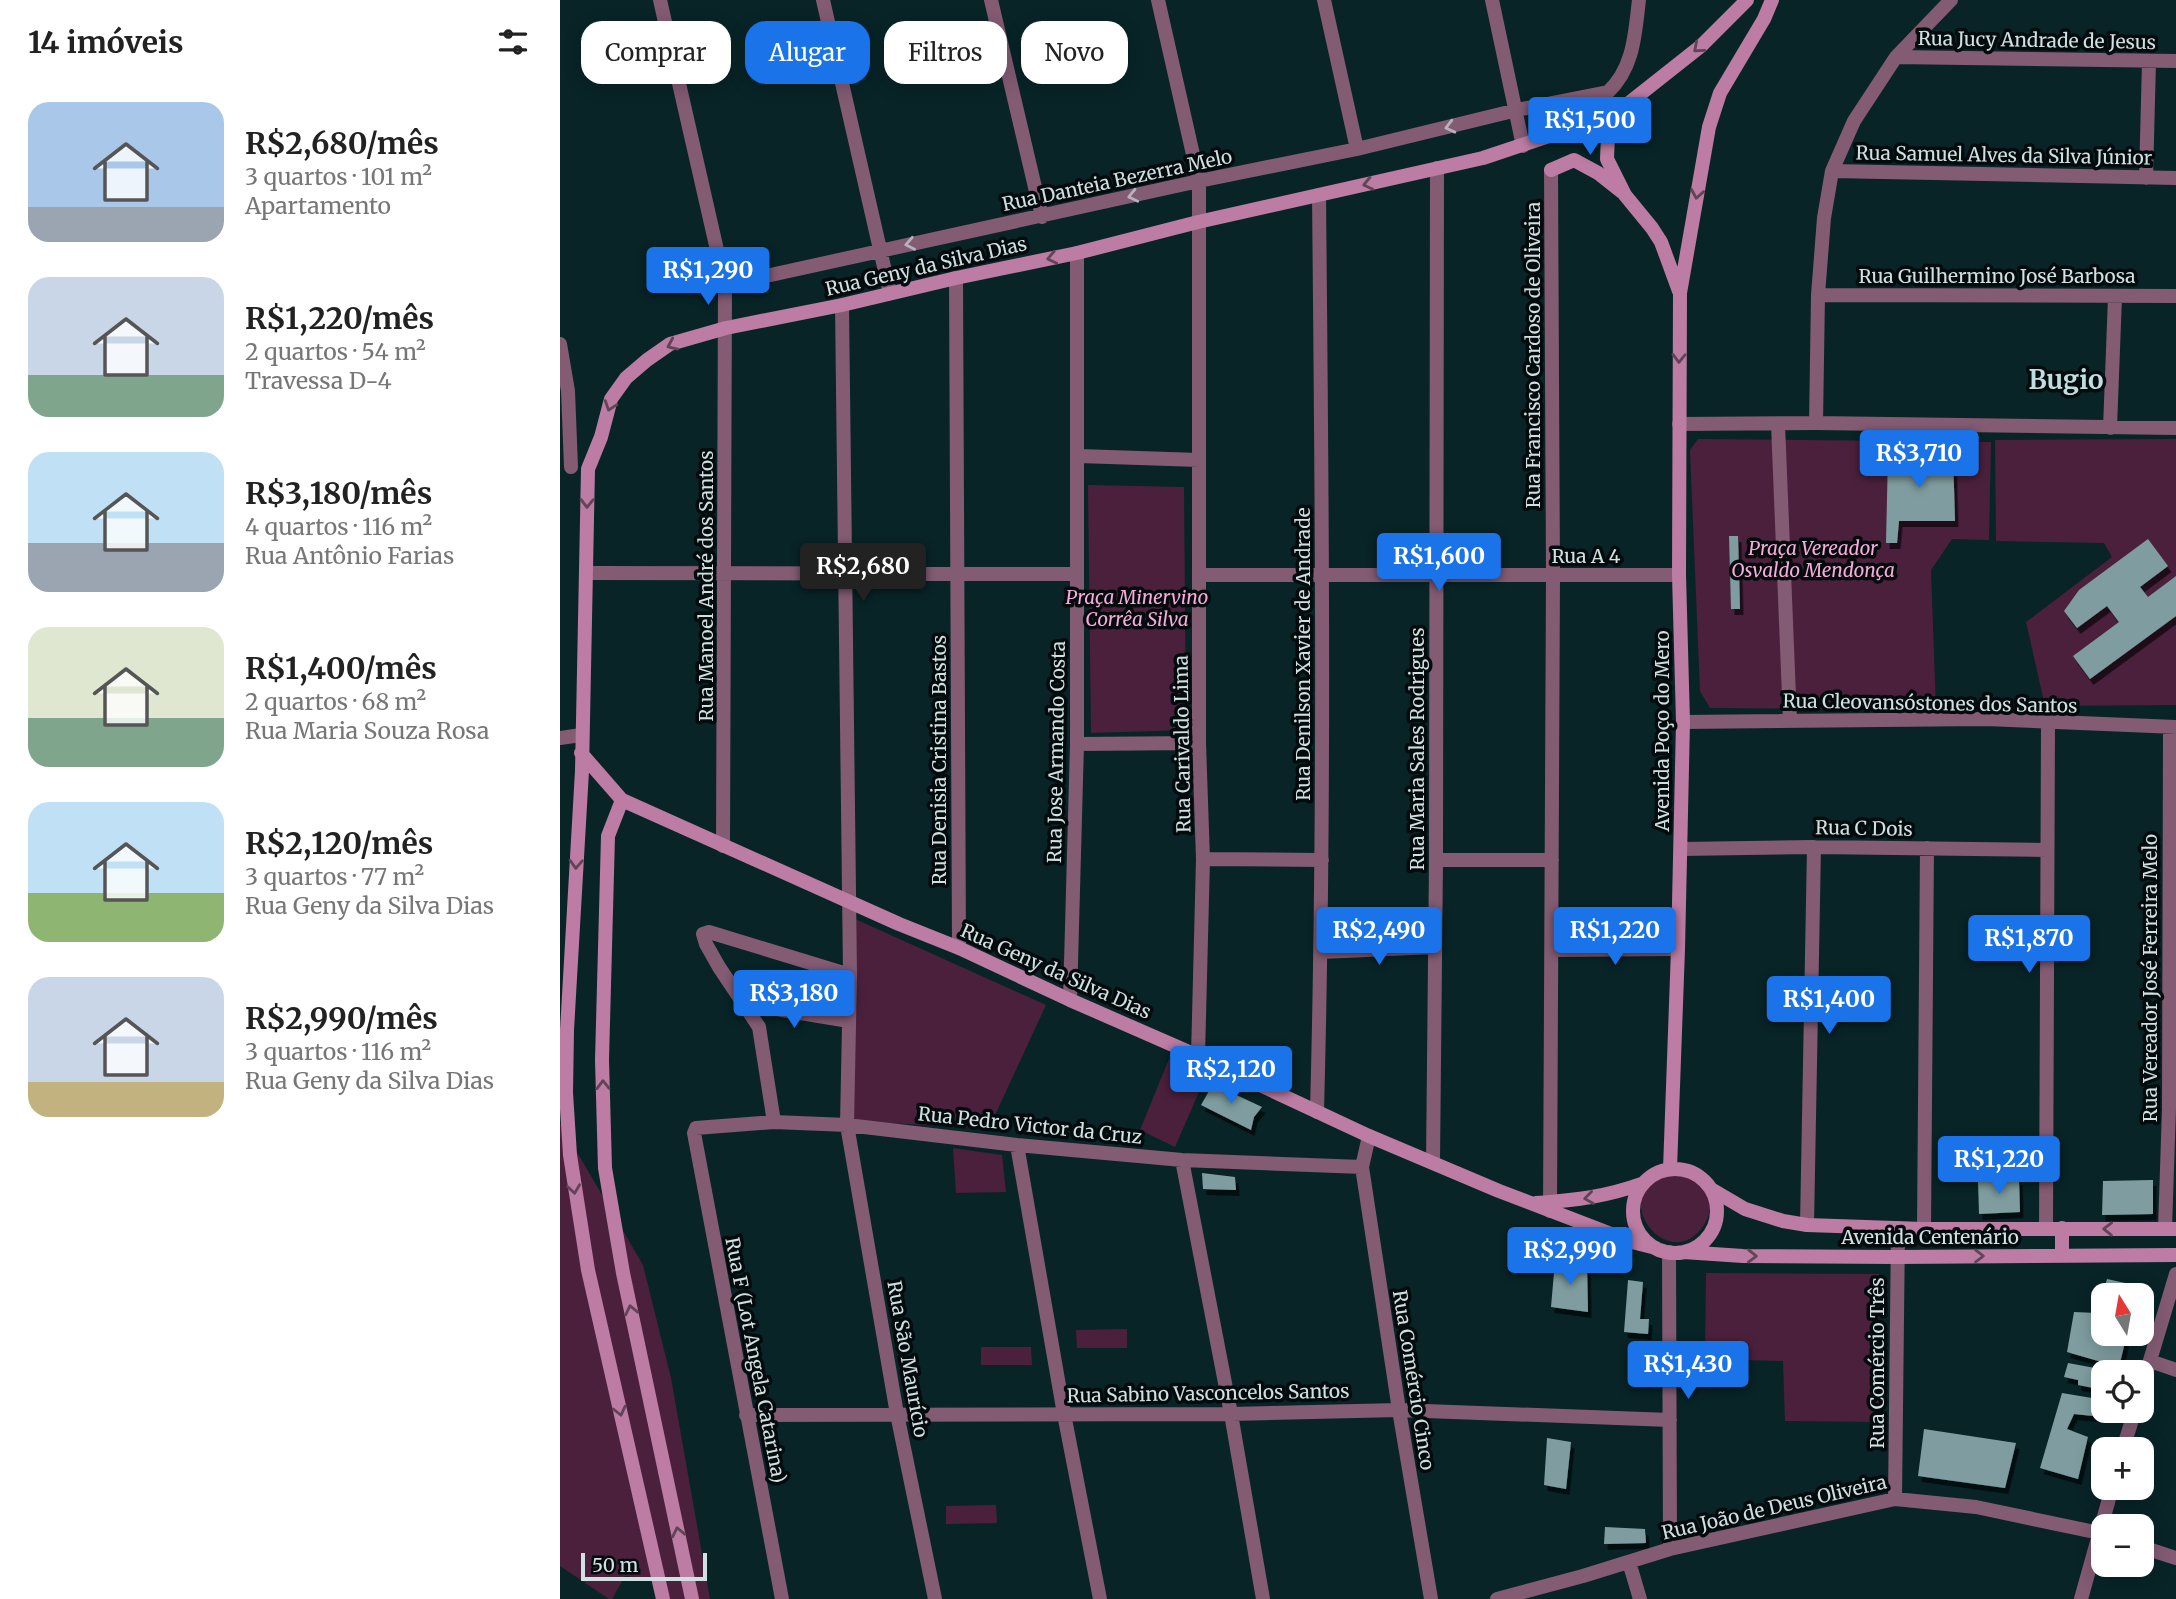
<!DOCTYPE html>
<html lang="pt">
<meta charset="utf-8">
<style>
body{margin:0;font-family:Merriweather,serif;background:#f6f6f6;color:#222;height:100vh;display:flex;flex-direction:column;font-size:26px;white-space:nowrap}
*{box-sizing:border-box;margin:0}
p{font-size:23px;color:#767676}
.icon{flex:none;width:38px;height:38px;fill:none;stroke:currentColor;stroke-width:2;stroke-linecap:round;stroke-linejoin:round}
.map{position:relative;flex:1;overflow:hidden}
.panel{display:flex;flex-direction:column;background:#fff;width:560px}
.panel>*{flex:none}
.banner{position:absolute;left:21px;top:21px;width:665px;height:63px;display:flex;gap:14px}
.needle{width:46px;rotate:349deg}
.controls{position:absolute;left:1531px;top:1283px;display:grid;gap:14px}
.controls a{display:grid;place-items:center;width:63px;height:63px;border-radius:14px;background:#fff;box-shadow:0 4px 18px #0003;font-size:35px}
.scale{position:absolute;left:21px;bottom:18px;width:126px;box-sizing:border-box;padding-left:7px;border:4px solid #d1e0e2;border-top:0;font-size:19px;line-height:24px;white-space:nowrap;color:#d1e0e2;-webkit-text-stroke:5px #030b0d;paint-order:stroke}
.price{position:absolute;translate:-50% -60px;padding:0 16px;border-radius:7px;background:#1a73e8;color:#fff;font-size:23px;line-height:46px;filter:drop-shadow(0 2px 4px #0008)}
.price::after{content:'';position:absolute;left:50%;top:42px;width:21px;height:16px;margin-left:-10px;background:inherit;clip-path:polygon(0 0,100% 0,50% 100%)}
.price.on{background:#222;color:#fff}
ul{padding:0;list-style:none}
li{display:flex;align-items:center;gap:21px;height:175px;padding:0 28px}
li span{display:grid;place-items:center;flex:none;width:196px;height:140px;border-radius:21px;color:#555}
li>.icon{margin-inline-start:auto}
span .icon{width:84px;height:84px;fill:#fffc;stroke-width:1}
li b{font-size:30px}
h2{display:flex;justify-content:space-between;align-items:center;height:84px;padding:0 28px;font-size:30px}
.chip{padding:0 24px;border-radius:21px;background:#fff;box-shadow:0 4px 18px #0003;font-size:24px;line-height:63px}
.chip.on{background:#1a73e8;color:#fff}
main{display:flex;flex:1;min-height:0}
.map>svg:first-child{display:block}
</style>
<main>
<section class="panel">
<h2>14 imóveis<svg class="icon" aria-label="filters" viewBox="0 0 24 24"><path d="M4 7h16M4 17h16"/><circle cx="9" cy="7" r="2"/><circle cx="15" cy="17" r="2"/></svg></h2>
<ul>
<li><span style="background:linear-gradient(#a9c7e8 75%,#9aa5b1 0)"><svg class="icon" aria-label="home" viewBox="0 0 24 24"><path d="M3 11l9-7 9 7M6 9v11h12V9"/></svg></span><div><b>R$2,680/mês</b><p>3 quartos · 101 m²</p><p>Apartamento</p></div></li>
<li><span style="background:linear-gradient(#c9d6e8 70%,#7fa58c 0)"><svg class="icon" aria-label="home" viewBox="0 0 24 24"><path d="M3 11l9-7 9 7M6 9v11h12V9"/></svg></span><div><b>R$1,220/mês</b><p>2 quartos · 54 m²</p><p>Travessa D-4</p></div></li>
<li><span style="background:linear-gradient(#bfe0f5 65%,#9aa5b1 0)"><svg class="icon" aria-label="home" viewBox="0 0 24 24"><path d="M3 11l9-7 9 7M6 9v11h12V9"/></svg></span><div><b>R$3,180/mês</b><p>4 quartos · 116 m²</p><p>Rua Antônio Farias</p></div></li>
<li><span style="background:linear-gradient(#dfe7d0 65%,#7fa58c 0)"><svg class="icon" aria-label="home" viewBox="0 0 24 24"><path d="M3 11l9-7 9 7M6 9v11h12V9"/></svg></span><div><b>R$1,400/mês</b><p>2 quartos · 68 m²</p><p>Rua Maria Souza Rosa</p></div></li>
<li><span style="background:linear-gradient(#bfe0f5 65%,#8fb573 0)"><svg class="icon" aria-label="home" viewBox="0 0 24 24"><path d="M3 11l9-7 9 7M6 9v11h12V9"/></svg></span><div><b>R$2,120/mês</b><p>3 quartos · 77 m²</p><p>Rua Geny da Silva Dias</p></div></li>
<li><span style="background:linear-gradient(#c9d6e8 75%,#c2b280 0)"><svg class="icon" aria-label="home" viewBox="0 0 24 24"><path d="M3 11l9-7 9 7M6 9v11h12V9"/></svg></span><div><b>R$2,990/mês</b><p>3 quartos · 116 m²</p><p>Rua Geny da Silva Dias</p></div></li>
</ul>
</section>
<div class="map">
<svg width="1616" height="1599" viewBox="0 0 1616 1599">
<defs>
<filter id="shadow"><feDropShadow dx="3.5" dy="6" stdDeviation="0" flood-color="#0009"/></filter>
</defs>
<rect width="100%" height="100%" fill="#082427"/>
<path fill="#4b203c" d="M1138 439 1431 442 1429 540 1392 539 1371 570 1376 710 1150 708 1140 691 1130 450Z
M1616 439V705L1485 706 1466 622 1552 557 1544 543 1436 541 1435 440Z
M528 485 624 487 626 730 531 733Z
M293 918 486 1005 429 1128 282 1121Z
M866 932 867 941 766 946 770 937Z
M609 1059 646 1076 615 1147 580 1130Z
M0 1123 83 1265 111 1378 150 1599H101L104 1580 65 1576 52 1599H49L0 1566Z
M393 1148 442 1155 446 1192 396 1193Z
M1111 1174C1137 1174 1161 1199 1144 1225 1108 1279 1042 1190 1111 1174Z
M1146 1273 1319 1274V1422L1225 1421 1223 1361 1145 1359Z
M567 1329V1348H517L516 1330Z
M421 1347H471L472 1365H421Z
M436 1505 437 1523 386 1524V1506Z"/>
<path fill="#7f9da0" filter="url(#shadow)" d="M1328 454H1393L1395 521H1339L1337 543H1326Z
M1169 536H1178L1180 609H1171Z
M1588 539 1608 566 1580 587 1588 597 1616 576V616L1530 679 1513 656 1559 622 1547 606 1517 628 1504 611 1519 590Z
M653 1084 702 1107 694 1117 691 1130 641 1105Z
M642 1173 675 1177 676 1190 643 1189Z
M1459 1179 1460 1212 1419 1214 1418 1181Z
M1593 1180V1214L1542 1215 1543 1181Z
M995 1261 1027 1264 1028 1312 991 1307Z
M1547 1279 1579 1286 1577 1295H1544V1334H1567L1559 1367 1507 1352 1514 1312 1537 1313Z
M1068 1280 1083 1282 1080 1319H1089L1088 1334 1064 1332Z
M1508 1363 1551 1371 1544 1372V1390L1518 1385V1380L1504 1377Z
M1502 1393 1538 1399 1533 1416 1514 1414 1507 1429 1528 1437 1518 1479 1480 1468Z
M1364 1429 1456 1443 1445 1488 1358 1476Z
M987 1438 1011 1442 1006 1489 984 1485Z
M1045 1527 1085 1529 1086 1543 1044 1544Z"/>
<g fill="none" stroke-linecap="round" stroke-linejoin="round">
<path stroke="#835b73" stroke-width="14" d="M100 0 165 285 163 846
M263 0 330 293
M431 0 482 217
M598 0 639 181V743L643 859 638 1056
M764 0 797 149
M932 0 963 146
M1336 57 1616 61
M1048 92C1074 68 1075 33 1079 0
M1272 171 1616 178
M1586 178 1589 61
M396 278 399 948
M165 285 639 181 797 149 957 110 1048 92
M1258 295 1616 296
M282 305 290 975 287 1125 337 1414 375 1599
M0 344 8 391 11 467
M1256 423 1258 295 1264 218 1272 171 1294 121 1336 57 1391 0
M1119 424 1256 423 1616 428
M1218 424 1230 721
M1550 428 1555 297
M519 456 639 460
M27 573 517 574
M640 575H1119
M1123 722 1426 719 1616 727
M0 738 21 735
M517 744 639 743
M1121 849 1254 847 1487 850
M643 859 762 860
M876 860H992
M992 950 1118 949
M761 952 875 947
M510 1000 517 744V253
M185 1004 289 1021
M757 1112C765 807 762 501 759 195
M214 1122 199 1027 159 967 146 944 143 934 149 932 290 975
M809 1136 802 1167 839 1410 871 1599
M457 1145 504 1414 540 1599
M622 1160 671 1414 703 1599
M873 1162 876 860 877 168
M990 1211 993 576 991 170
M1247 1225 1254 847
M1486 1228 1488 723
M1364 1229 1367 848
M1605 1229 1609 1108 1610 727
M1109 1252 1110 1549
M1590 1361 1616 1370
M1582 1387 1616 1274
M186 1415 671 1414 839 1410 1110 1420
M1563 1449 1575 1410
M1335 1499 1338 1228
M1582 1547 1616 1558
M1069 1562 1080 1599
M222 1599 134 1133 136 1128 214 1122 287 1125 457 1145 622 1160 802 1167
M937 1599 1023 1576 1110 1549 1335 1499 1416 1507 1544 1534
M1521 1599 1552 1488"/>
<path stroke="#bc7ca3" stroke-width="14" d="M991 170 1014 160 1038 173 1062 192
M1119 291 1101 242 1092 228 1065 195 1047 159 1048 135 1055 114 1141 46 1187 0
M21 753 62 800 339 924 399 948 510 1000 638 1056 809 1136 939 1191 1072 1242 1096 1248
M62 800 48 836 42 1060 45 1168 63 1273 132 1599
M1110 1169 1118 949 1123 722 1119 575 1120 293 1149 127 1160 93 1204 19 1212 0
M1073 1211a42 42 0 1 1 84 0a42 42 0 1 1-84 0Z
M1151 1189 1185 1209 1223 1221 1247 1225 1364 1229H1616
M976 1203C1017 1200 1045 1197 1084 1183
M1123 1252 1183 1256 1336 1257 1616 1255
M1502 1256V1228
M103 1599 28 1270 10 1155 6 1093 7 1030 22 771 28 469 41 437 51 399 66 378 87 360 110 344 166 328 282 305 396 278 517 253 638 222 923 158 1055 114"/>
</g>
<defs><path id="oneway-chevron" d="M-2-3.5L2.5 0L-2 3.5" fill="none" stroke-width="1.6" stroke-linecap="round" stroke-linejoin="round" transform="scale(1.75)"/></defs>
<g stroke="#604458">
<use href="#oneway-chevron" transform="translate(1138 48) rotate(139)"/>
<use href="#oneway-chevron" transform="translate(808 184) rotate(167)"/>
<use href="#oneway-chevron" transform="translate(1137 194) rotate(100)"/>
<use href="#oneway-chevron" transform="translate(492 258) rotate(168)"/>
<use href="#oneway-chevron" transform="translate(112 345) rotate(156)"/>
<use href="#oneway-chevron" transform="translate(1119 358) rotate(91)"/>
<use href="#oneway-chevron" transform="translate(50 406) rotate(109)"/>
<use href="#oneway-chevron" transform="translate(27 503) rotate(91)"/>
<use href="#oneway-chevron" transform="translate(16 864) rotate(93)"/>
<use href="#oneway-chevron" transform="translate(43 1085) rotate(-91)"/>
<use href="#oneway-chevron" transform="translate(14 1189) rotate(82)"/>
<use href="#oneway-chevron" transform="translate(1029 1198) rotate(172)"/>
<use href="#oneway-chevron" transform="translate(1548 1229) rotate(-179)"/>
<use href="#oneway-chevron" transform="translate(1192 1256) rotate(1)"/>
<use href="#oneway-chevron" transform="translate(1419 1256)"/>
<use href="#oneway-chevron" transform="translate(71 1310) rotate(-102)"/>
<use href="#oneway-chevron" transform="translate(60 1411) rotate(77)"/>
<use href="#oneway-chevron" transform="translate(118 1532) rotate(-102)"/>
</g>
<g stroke="#b6b1bb">
<use href="#oneway-chevron" transform="translate(890 127) rotate(166)"/>
<use href="#oneway-chevron" transform="translate(573 196) rotate(167)"/>
<use href="#oneway-chevron" transform="translate(350 244) rotate(169)"/>
</g>
<g text-anchor="middle" dominant-baseline="central" stroke-width="7" stroke-linejoin="round" paint-order="stroke">
<g font-size="19" fill="#d1e0e2" stroke="#030b0d">
<text transform="translate(1477 40) rotate(1)">Rua Jucy Andrade de Jesus</text>
<text transform="translate(1444 155) rotate(1)">Rua Samuel Alves da Silva Júnior</text>
<text transform="translate(557 180) rotate(-12)">Rua Danteia Bezerra Melo</text>
<text transform="translate(366 266) rotate(-13)">Rua Geny da Silva Dias</text>
<text x="1437" y="276">Rua Guilhermino José Barbosa</text>
<text transform="translate(973 355) rotate(-90)">Rua Francisco Cardoso de Oliveira</text>
<text x="1026" y="556">Rua A 4</text>
<text transform="translate(146 586) rotate(-90)">Rua Manoel André dos Santos</text>
<text transform="translate(743 654) rotate(-90)">Rua Denilson Xavier de Andrade</text>
<text transform="translate(1370 703) rotate(1)">Rua Cleovansóstones dos Santos</text>
<text transform="translate(1102 731) rotate(-90)">Avenida Poço do Mero</text>
<text transform="translate(622 744) rotate(-91)">Rua Carivaldo Lima</text>
<text transform="translate(857 749) rotate(-90)">Rua Maria Sales Rodrigues</text>
<text transform="translate(496 752) rotate(-89)">Rua Jose Armando Costa</text>
<text transform="translate(379 760) rotate(-90)">Rua Denisia Cristina Bastos</text>
<text transform="translate(1304 828) rotate(1)">Rua C Dois</text>
<text transform="translate(496 971) rotate(24)">Rua Geny da Silva Dias</text>
<text transform="translate(1590 978) rotate(-90)">Rua Vereador José Ferreira Melo</text>
<text transform="translate(470 1125) rotate(6)">Rua Pedro Victor da Cruz</text>
<text x="1370" y="1237">Avenida Centenário</text>
<text transform="translate(348 1359) rotate(80)">Rua São Maurício</text>
<text transform="translate(196 1360) rotate(79)">Rua F (Lot Angela Catarina)</text>
<text transform="translate(1317 1363) rotate(-90)">Rua Comércio Três</text>
<text transform="translate(854 1380) rotate(81)">Rua Comércio Cinco</text>
<text transform="translate(648 1393) rotate(-1)">Rua Sabino Vasconcelos Santos</text>
<text transform="translate(1214 1507) rotate(-13)">Rua João de Deus Oliveira</text>
</g>
<g font-size="19" font-style="italic" fill="#faaadb" stroke="#030b0d">
<text x="1253" y="548">Praça Vereador<tspan x="1253" dy="22">Osvaldo Mendonça</tspan></text>
<text x="577" y="597">Praça Minervino<tspan x="577" dy="22">Corrêa Silva</tspan></text>
</g>
<g font-size="26" font-weight="bold" fill="#bedee2" stroke="#030b0d">
<text x="1506" y="379">Bugio</text>
</g>
</g>
</svg>
<div class="controls">
<a><svg class="needle" viewBox="-14 -14 28 28"><path d="M0-13l5 13h-10z" fill="#e53935"/><path d="M0 13l5-13h-10z" fill="#767676"/></svg></a>
<a><svg class="icon" aria-label="locate" viewBox="0 0 24 24"><circle cx="12" cy="12" r="6"/><path d="M12 2v4M12 18v4M2 12h4M18 12h4"/></svg></a>
<a>+</a>
<a>−</a>
</div>
<div class="scale">50 m</div>
<b class="price" style="left:1030px;top:157px">R$1,500</b>
<b class="price" style="left:148px;top:307px">R$1,290</b>
<b class="price" style="left:1359px;top:490px">R$3,710</b>
<b class="price" style="left:879px;top:593px">R$1,600</b>
<b class="price on" style="left:303px;top:603px">R$2,680</b>
<b class="price" style="left:819px;top:967px">R$2,490</b>
<b class="price" style="left:1055px;top:967px">R$1,220</b>
<b class="price" style="left:1469px;top:975px">R$1,870</b>
<b class="price" style="left:234px;top:1030px">R$3,180</b>
<b class="price" style="left:1269px;top:1036px">R$1,400</b>
<b class="price" style="left:671px;top:1106px">R$2,120</b>
<b class="price" style="left:1439px;top:1196px">R$1,220</b>
<b class="price" style="left:1010px;top:1287px">R$2,990</b>
<b class="price" style="left:1128px;top:1401px">R$1,430</b>
<div class="banner">
<a class="chip">Comprar</a>
<a class="chip on">Alugar</a>
<a class="chip">Filtros</a>
<a class="chip">Novo</a>
</div>
</div>
</main>
